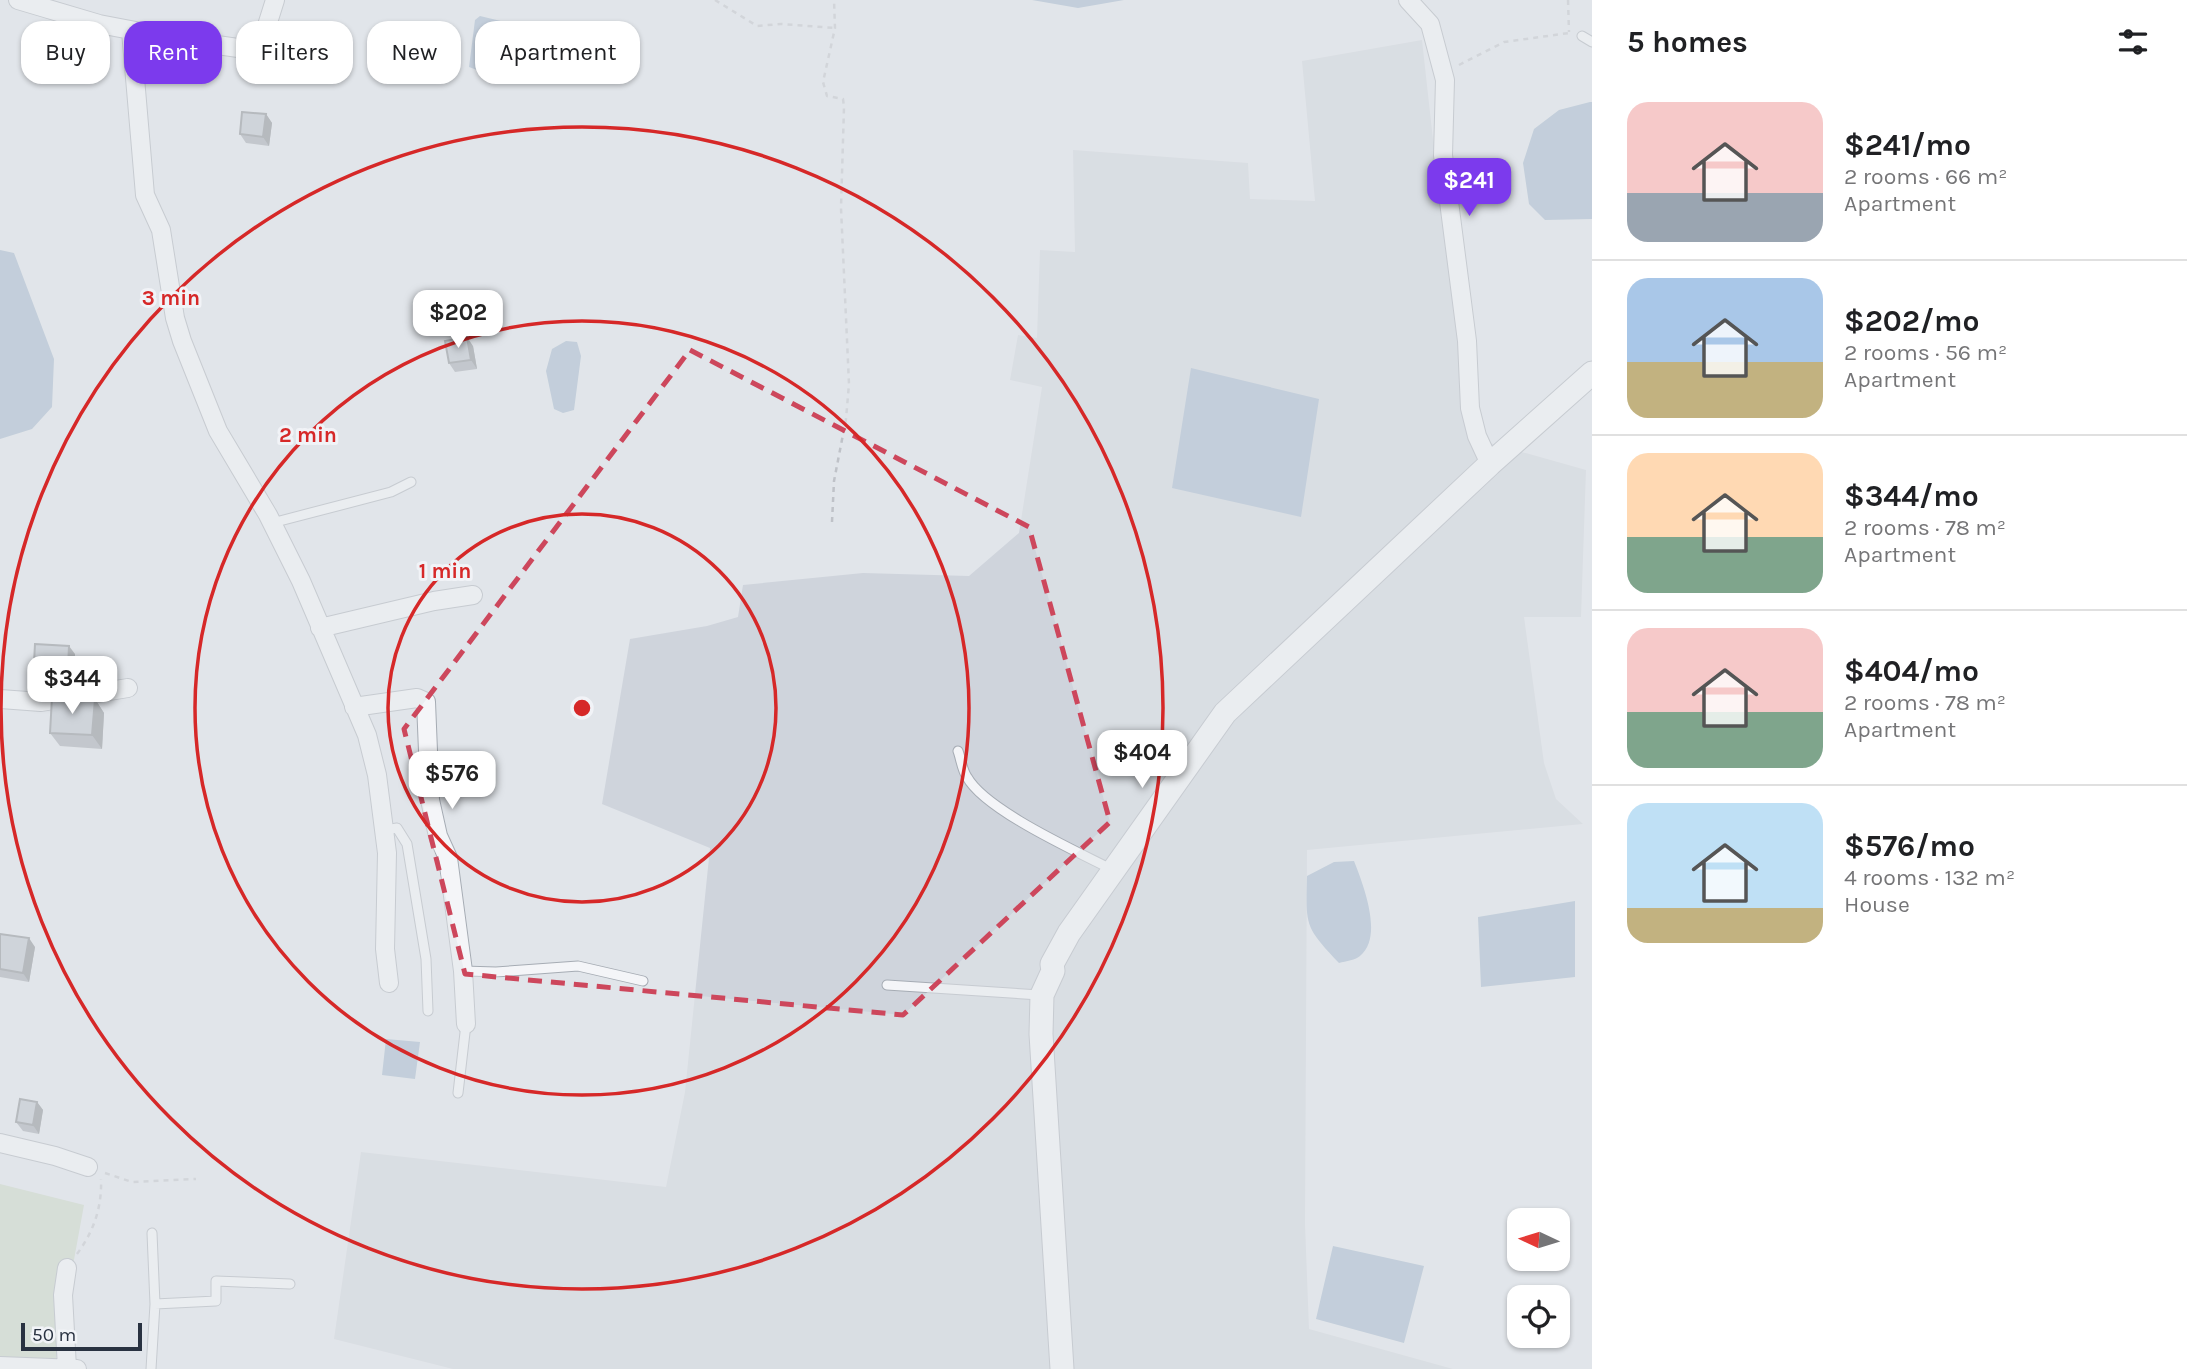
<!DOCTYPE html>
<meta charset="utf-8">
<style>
body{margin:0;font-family:Karla,sans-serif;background:#f2f2f2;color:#202124;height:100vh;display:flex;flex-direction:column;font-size:26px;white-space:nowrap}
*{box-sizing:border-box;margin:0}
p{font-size:23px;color:#757577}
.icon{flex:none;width:38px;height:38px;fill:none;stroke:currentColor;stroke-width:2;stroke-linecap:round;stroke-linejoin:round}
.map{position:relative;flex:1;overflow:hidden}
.details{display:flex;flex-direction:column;background:#fff;width:595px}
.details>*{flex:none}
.banner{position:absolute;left:21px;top:21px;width:665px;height:63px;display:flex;gap:14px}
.needle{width:46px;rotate:274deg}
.fabs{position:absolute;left:1507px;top:1208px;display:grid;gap:14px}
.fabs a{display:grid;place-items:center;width:63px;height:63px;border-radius:14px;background:#fff;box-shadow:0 2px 5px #0004;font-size:35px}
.scale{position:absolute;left:21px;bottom:18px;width:121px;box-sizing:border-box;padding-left:7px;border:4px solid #293241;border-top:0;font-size:19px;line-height:24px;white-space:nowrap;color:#293241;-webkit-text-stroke:5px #f1f3f7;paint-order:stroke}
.price{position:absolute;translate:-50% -60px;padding:0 16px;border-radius:14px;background:#fff;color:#222;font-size:23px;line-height:46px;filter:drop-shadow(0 2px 4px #0008)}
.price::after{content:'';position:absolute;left:50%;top:42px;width:21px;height:16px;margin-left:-10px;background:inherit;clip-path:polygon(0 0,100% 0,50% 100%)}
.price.on{background:#7c3aed;color:#fff}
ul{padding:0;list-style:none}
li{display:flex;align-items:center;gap:21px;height:175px;padding:0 35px}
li+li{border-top:2px solid #e0e0e0}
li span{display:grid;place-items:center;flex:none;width:196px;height:140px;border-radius:21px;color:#555}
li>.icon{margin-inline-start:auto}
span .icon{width:84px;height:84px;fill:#fffc;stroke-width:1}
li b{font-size:30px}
h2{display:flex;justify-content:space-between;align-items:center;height:84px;padding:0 35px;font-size:30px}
.chip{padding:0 24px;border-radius:21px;background:#fff;box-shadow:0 2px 5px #0004;font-size:24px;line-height:63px}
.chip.on{background:#7c3aed;color:#fff}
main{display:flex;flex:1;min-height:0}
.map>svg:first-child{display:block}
</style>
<main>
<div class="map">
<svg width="1592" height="1369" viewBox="0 0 1592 1369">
<rect width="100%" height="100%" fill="#e1e5ea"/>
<path fill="#cfd4dc" d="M1422 40 1440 203 1463 360 1480 425 1490 443 1586 470 1581 617H1524L1544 763 1556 799 1583 824 1307 850 1305 1224 1309 1329 1453 1369H453L334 1339 361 1152 666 1187 685 1092 710 848 602 804 630 639 707 626 738 617 743 585 863 573 969 576 1019 533 1042 387 1010 380 1018 335 1037 338 1040 250 1075 252 1073 150 1248 163 1250 199 1315 201 1302 61Z"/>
<path fill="#c7d4c2" d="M0 1184 84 1205 54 1369H0Z"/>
<path fill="#9db2c9" d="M1032 0H1124L1078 8Z
M480 16 509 23 513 27 503 73 490 75 469 67 475 20Z
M1590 102H1592V219L1545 220 1529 204 1523 163 1534 129 1559 110Z
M0 250 14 253 54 359 52 407 32 429 0 439Z
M566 341 577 342 581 356 574 410 563 413 554 409 546 371 552 349Z
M1191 368 1319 399 1301 517 1172 488Z
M1354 861C1363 884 1384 937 1360 956 1356 960 1346 961 1339 963 1304 926 1306 926 1307 876L1334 862Z
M1575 901V977L1481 987 1478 917Z
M386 1039 420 1042 415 1079 382 1075Z
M1333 1246 1424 1266 1404 1343 1316 1319Z"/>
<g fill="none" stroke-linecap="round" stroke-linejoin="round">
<g stroke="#a6acb4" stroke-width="11">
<path id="service" d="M1582 36 1592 42
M272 523 391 492 411 482
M958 751C961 759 962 770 967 777 985 810 1076 851 1111 869
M385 830 397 828 407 844 426 959 428 1011
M463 971 496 972 578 966 643 981
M887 985 1040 995
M458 1093 466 1024
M155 1304 216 1301V1281L290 1284
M151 1369 155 1304 152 1233"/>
</g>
<g stroke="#a6acb4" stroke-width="20">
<path id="minor" d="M18 0 99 24 183 40 259 51H277L290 45 323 48
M1408 0 1430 24 1445 80 1443 155 1467 341 1470 408 1477 436 1490 464
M131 31 145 195 161 230 175 318 182 341 218 431 268 515 301 581 367 735 377 775 387 853 385 949 389 983
M259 51 275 0
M320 628 434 601 473 595
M0 699 41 702 128 688
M354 707 417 698 426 702 430 800 438 836 448 858 463 971 466 1024
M0 1143 55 1156 88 1167
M0 1366 77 1369
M67 1368 63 1295 67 1268"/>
</g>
<g stroke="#a6acb4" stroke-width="25">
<path id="tertiary" d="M1062 1369 1041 1034 1042 995 1053 971 1052 964 1069 933 1225 713 1490 464 1592 373"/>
</g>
<path stroke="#bfc2c8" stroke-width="2.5" stroke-dasharray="5 5" stroke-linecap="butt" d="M715 0 757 26 781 24 835 28
M1568 0 1569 32
M1459 65 1504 42 1569 33
M832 522 834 481 846 419 849 384 841 208 844 107 843 99 827 96 823 82 835 28 834 0
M105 1173 132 1182 196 1179
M77 1254C94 1231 102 1207 101 1179"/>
<use href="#service" stroke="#f4f5f8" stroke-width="9"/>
<use href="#minor" stroke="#f4f5f8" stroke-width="18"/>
<use href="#tertiary" stroke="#f4f5f8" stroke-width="23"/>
</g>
<path fill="#9ea3ab" d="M345 42 351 51 350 74 334 73 328 64Z
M266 114 272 123 269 146 246 143 240 134Z
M473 346 477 369 455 372 449 363Z
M75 654 74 677 52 676 49 672H40L34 663Z
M95 699 104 713 102 749 60 746 50 733Z
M0 934 35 947 29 982 0 977Z
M37 1102 43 1110 39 1134 23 1131 16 1122Z"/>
<path fill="#81858b" d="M345 42 351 51 350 74 344 65Z
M266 114 272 123 269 146 263 137Z
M467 337 473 346 477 369 471 360Z
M69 646 75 654 74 677 68 668Z
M95 699 104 713 102 749 92 735Z
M29 938 35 947 29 982 23 973Z
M37 1102 43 1110 39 1134 33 1125Z"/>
<path fill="#b8bec7" stroke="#81858b" stroke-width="2" d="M329 41 345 42 344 65 328 64Z
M242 112 266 114 263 137 240 134Z
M467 337 471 360 449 363 445 341Z
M35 644 69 646 68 668H46V663H34Z
M52 697 95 699 92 735 50 733Z
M0 934 29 938 23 973 0 969Z
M20 1099 37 1102 33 1125 16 1122Z"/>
<path d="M0 0H1592V1369H0ZM690 350 1029 527 1110 822 903 1015 465 974 404 729Z" fill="#e1e5ea" fill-opacity=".55" fill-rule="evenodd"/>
<path fill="none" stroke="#cd475c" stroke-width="5" stroke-dasharray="14 9" stroke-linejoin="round" d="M690 350 1029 527 1110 822 903 1015 465 974 404 729Z"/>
<g fill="none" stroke="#d62828" stroke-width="3.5">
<circle cx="582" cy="708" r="194"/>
<circle cx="582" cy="708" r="387"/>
<circle cx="582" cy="708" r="581"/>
</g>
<circle cx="582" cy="708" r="10" fill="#d62828" stroke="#f1f3f7" stroke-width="3.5"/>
<g font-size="21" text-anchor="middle" font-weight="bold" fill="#d62828" stroke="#f1f3f7" stroke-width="6" stroke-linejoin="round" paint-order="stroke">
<text x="171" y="305">3 min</text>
<text x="308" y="442">2 min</text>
<text x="445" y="578">1 min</text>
</g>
</svg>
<div class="fabs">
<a><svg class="needle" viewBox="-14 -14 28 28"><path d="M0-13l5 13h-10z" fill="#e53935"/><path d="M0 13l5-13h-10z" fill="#757577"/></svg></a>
<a><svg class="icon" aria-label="locate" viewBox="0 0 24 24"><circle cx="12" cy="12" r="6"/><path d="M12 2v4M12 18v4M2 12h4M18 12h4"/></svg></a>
</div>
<div class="scale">50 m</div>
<b class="price on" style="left:1469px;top:218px">$241</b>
<b class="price" style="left:458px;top:350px">$202</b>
<b class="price" style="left:72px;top:716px">$344</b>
<b class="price" style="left:1142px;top:790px">$404</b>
<b class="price" style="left:452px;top:811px">$576</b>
<div class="banner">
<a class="chip">Buy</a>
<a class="chip on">Rent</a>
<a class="chip">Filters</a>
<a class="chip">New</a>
<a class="chip">Apartment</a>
</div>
</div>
<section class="details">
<h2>5 homes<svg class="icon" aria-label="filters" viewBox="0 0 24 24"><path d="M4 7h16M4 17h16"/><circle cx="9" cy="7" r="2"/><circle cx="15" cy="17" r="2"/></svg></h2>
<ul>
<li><span style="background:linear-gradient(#f6c9c9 65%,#9aa5b1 0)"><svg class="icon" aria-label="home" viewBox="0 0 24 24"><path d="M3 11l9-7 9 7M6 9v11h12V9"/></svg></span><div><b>$241/mo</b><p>2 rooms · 66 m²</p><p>Apartment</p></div></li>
<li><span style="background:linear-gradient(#a9c7e8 60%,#c2b280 0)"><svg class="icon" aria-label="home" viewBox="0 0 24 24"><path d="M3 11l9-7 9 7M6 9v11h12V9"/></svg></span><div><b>$202/mo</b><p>2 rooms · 56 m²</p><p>Apartment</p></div></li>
<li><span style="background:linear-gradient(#ffd9b3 60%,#7fa58c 0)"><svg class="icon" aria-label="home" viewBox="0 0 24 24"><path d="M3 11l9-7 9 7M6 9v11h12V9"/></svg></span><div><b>$344/mo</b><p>2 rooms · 78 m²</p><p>Apartment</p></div></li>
<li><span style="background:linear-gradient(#f6c9c9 60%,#7fa58c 0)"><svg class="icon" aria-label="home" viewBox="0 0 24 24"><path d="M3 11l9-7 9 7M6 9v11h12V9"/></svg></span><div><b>$404/mo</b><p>2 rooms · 78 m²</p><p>Apartment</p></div></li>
<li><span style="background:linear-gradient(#bfe0f5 75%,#c2b280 0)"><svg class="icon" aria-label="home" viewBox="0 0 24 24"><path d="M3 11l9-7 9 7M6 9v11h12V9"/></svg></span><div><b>$576/mo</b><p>4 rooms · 132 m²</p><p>House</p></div></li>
</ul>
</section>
</main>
